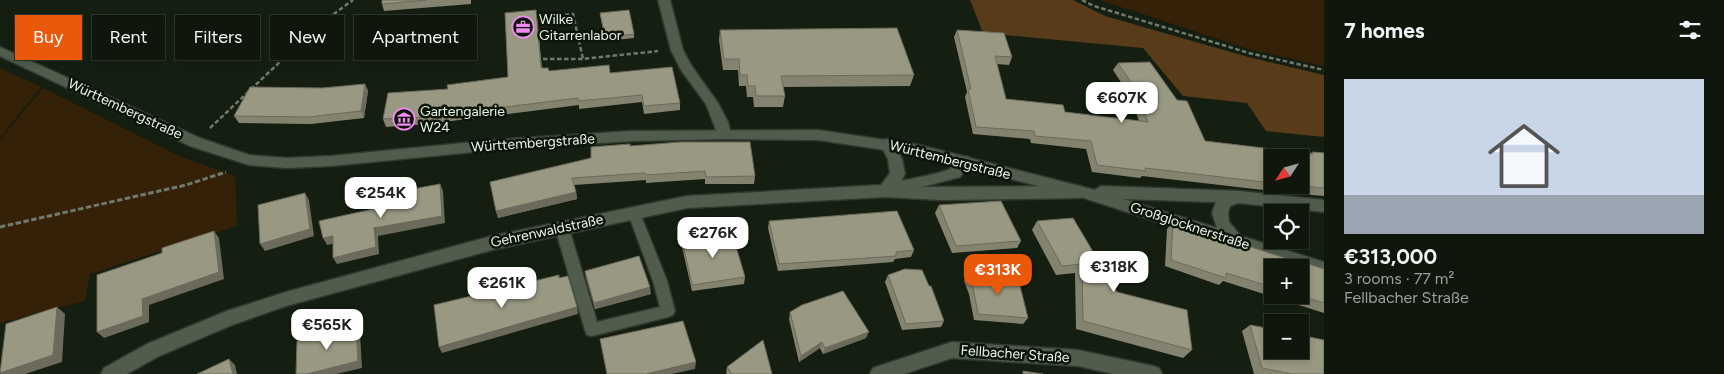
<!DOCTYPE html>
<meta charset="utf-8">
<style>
body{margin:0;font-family:Figtree,sans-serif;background:#182016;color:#f1f3f6;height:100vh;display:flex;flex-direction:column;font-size:19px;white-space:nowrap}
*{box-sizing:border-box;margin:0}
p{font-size:16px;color:#9b9f9d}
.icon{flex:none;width:28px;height:28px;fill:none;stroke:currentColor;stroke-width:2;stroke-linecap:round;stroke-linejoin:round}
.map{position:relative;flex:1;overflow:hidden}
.details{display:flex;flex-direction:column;background:#0f170d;width:400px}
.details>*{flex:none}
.guide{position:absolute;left:15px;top:15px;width:475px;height:45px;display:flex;gap:10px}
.needle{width:32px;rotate:234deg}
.fabs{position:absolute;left:1264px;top:149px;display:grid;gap:10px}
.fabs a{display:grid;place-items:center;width:45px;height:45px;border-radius:0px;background:#0f170d;box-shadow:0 2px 8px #0003,0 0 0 1px #2f362e;font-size:25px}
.price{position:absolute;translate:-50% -42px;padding:0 11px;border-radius:10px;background:#fff;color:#222;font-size:16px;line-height:32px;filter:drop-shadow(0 1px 2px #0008)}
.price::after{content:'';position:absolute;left:50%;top:30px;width:15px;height:11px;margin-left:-8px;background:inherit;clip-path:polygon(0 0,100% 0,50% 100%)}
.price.selected{background:#ea580c;color:#fff}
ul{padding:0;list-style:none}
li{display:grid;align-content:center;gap:10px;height:265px;padding:0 20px}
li+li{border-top:1px solid #2f362e}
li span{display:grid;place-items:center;height:155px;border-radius:0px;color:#555}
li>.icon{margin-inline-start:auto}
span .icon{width:90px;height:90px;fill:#fffc;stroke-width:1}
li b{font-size:21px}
h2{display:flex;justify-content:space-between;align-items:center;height:60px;padding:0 20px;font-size:21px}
.pill{padding:0 18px;border-radius:0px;background:#0f170d;box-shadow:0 2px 8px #0003,0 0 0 1px #2f362e;font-size:18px;line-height:45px}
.pill.selected{background:#ea580c;color:#fff}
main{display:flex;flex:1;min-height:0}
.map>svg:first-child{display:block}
</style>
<main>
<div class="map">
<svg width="1324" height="374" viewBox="0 0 1324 374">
<rect width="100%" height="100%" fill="#141f11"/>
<path fill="#352107" d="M1100 0H1324V66L1248 49Z
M0 68 41 87 0 138Z
M43 88 179 156 235 176 237 226 90 274 85 301 0 323V140Z"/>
<path fill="#583c19" d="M970 0H1073L1105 16 1248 57 1324 75V137L1266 131 1247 103 1183 96 1143 48 983 33Z"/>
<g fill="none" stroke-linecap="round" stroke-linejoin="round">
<g stroke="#31382f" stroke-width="3">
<path id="lane" d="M634 208 639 209 640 213 667 281 675 311 673 315 668 317 592 336 587 335 585 330 555 228 557 224 562 223 567 224 569 228 597 322 660 307 653 281 628 213 629 209Z"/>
</g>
<g stroke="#31382f" stroke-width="3">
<path id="street" d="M658 0H670L683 50 691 65 718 103 728 122 731 134 729 138H719L706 104 681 70 671 50Z
M887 139 892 140 902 159 905 174 901 181C910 179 945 173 951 168 958 162 958 154 969 157L971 161 960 177 922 187 1080 186 1085 188 1088 192 1085 196 1080 198 941 200 885 197 687 208 492 250 286 306 232 325 159 356 127 374H101L104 368 147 344 227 311 286 292 492 236 687 196 881 185 890 173 888 159 880 144 882 140Z
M952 342 1078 350 1153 366 1159 368 1162 374H1114L1078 366 952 358 904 374H870L873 368Z"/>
</g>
<g stroke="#31382f" stroke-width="3">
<path id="secondary" d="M0 47 200 138 249 155 287 158 331 156 494 140 632 131 818 130 919 145 1095 190 1101 186 1239 191 1324 200V212L1238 203 1230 206 1228 213 1229 222 1241 236 1324 262V276L1084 198 919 155 818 140 724 139 632 141 494 150 331 166 287 168 249 165 190 146 0 56ZM1123 199 1216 202 1212 213 1217 228Z"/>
</g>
<path stroke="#70796d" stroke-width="2.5" stroke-dasharray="4.5 2.5" stroke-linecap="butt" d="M1082 0 1094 6 1249 53 1324 70
M544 17 573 14 583 59 658 51
M543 59H583
M210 128 320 24 353 0"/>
<path stroke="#70796d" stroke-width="3" stroke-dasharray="5.5 2.5" stroke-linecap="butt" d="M0 227 186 185 226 172"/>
<use href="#lane" fill="#505d4c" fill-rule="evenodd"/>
<use href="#street" fill="#505d4c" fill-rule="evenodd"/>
<use href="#secondary" fill="#505d4c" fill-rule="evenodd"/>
</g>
<path fill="#848370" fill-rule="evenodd" d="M382 0H471V4L384 11 382 4Z
M600 13 634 34V38L605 41Z
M537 17 542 68 549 71 610 73 680 103V110L644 114 642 102 579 109V105L427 124 386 127 383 119 448 89 508 77Z
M720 30 914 75 910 86 783 87 785 96 783 107H754L753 97H747L746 86H739L738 70H723L719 40Z
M957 30 1012 57 1009 65 997 64 1006 99 1065 112 1139 121 1130 96 1113 70 1118 63 1205 141 1310 154 1312 152 1324 153V196L1289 193 1142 176 1140 178 1092 172 1086 149 1031 143 1030 139 973 134 965 97 967 92 954 37ZM1272 158 1300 185H1272Z
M365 84 368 91 364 118 311 124 239 123 234 116 323 88Z
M630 146 755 176 754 184H705V179L646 183V180L574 185 576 192 577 199 498 218 496 211 591 158Z
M939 205 1021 241 1017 248 952 253 935 213Z
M769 221 914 250 911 257 895 259 893 262 778 271 768 228Z
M1037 221 1117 292 1192 350 1183 358 1076 329 1075 273 1056 275 1032 230Z
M1173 222 1299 263 1300 261 1324 269V313L1223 281 1219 285 1165 266 1167 229ZM1272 268 1300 295H1272Z
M682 240 745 277 744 284 692 291 682 247Z
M585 271 651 294 595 309 586 278Z
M968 274 1028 318 1023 324 974 320 969 294 964 281Z
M888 275 944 321 941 327 902 330 885 282Z
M790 312 866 338 823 354 820 348 799 362 789 319Z
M1250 325 1324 374H1254L1242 331Z
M727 367 772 374H727L726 373Z"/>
<path fill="#6b6a5b" d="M365 84 368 91 364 118 361 111Z
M440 184 443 191 445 223 378 236 379 254 337 264 333 258Z
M576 192 577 199 498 218 496 211Z
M305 193 309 200 314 236 265 251 260 244Z
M214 231 219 238 224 279 149 305V322L104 338 97 332 142 299Z
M333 236 337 243 327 245 323 238Z
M650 287 651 294 595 309 594 303Z
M57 307 65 314 62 362 25 374H1L0 373Z
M577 307 578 314 442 353 439 347Z
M356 327 360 333 362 368 336 374H307Z
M869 332 866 338 823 354 825 348Z
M822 342 820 348 799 362 801 356Z
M229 359 235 365 237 374H233Z
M696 362 695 369 672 374H646Z"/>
<path fill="#999882" stroke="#6b6a5b" d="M382 0H426L382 4Z
M536 10 541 68H548L549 71 609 65 610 73 672 67 680 103 644 106 642 95 578 101V98L425 117 383 119 388 93 448 89 447 85 508 77 505 13Z
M629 10 634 34 605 37 600 13Z
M897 28 914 75 781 76 785 96H756L755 86H748L747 75H740L739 59H724L720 30Z
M957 30 1004 33 1012 57 995 56 1006 99 1063 105 1065 112 1148 122 1135 88 1118 63 1150 62 1177 100 1187 101 1205 141 1313 154 1312 152 1324 153V188L1293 185H1300V158H1272V183L1145 168 1146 171 1097 165 1091 141 1035 136 1034 131 976 127 968 89H971Z
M365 84 361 111 308 117 234 116 250 87 323 88Z
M681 142H750L755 176 706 177 705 171 646 175 645 173 572 178 576 192 496 211 490 182 591 158V147L630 144V146Z
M440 184 442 216 374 228 376 247 333 258V236L323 238 319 221 391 205V193Z
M305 193 310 229 260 244 258 205Z
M1001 201 1021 241 956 246 939 205Z
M897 211 914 250 896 252V256L779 264 769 221Z
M1073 218 1117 292 1187 310 1192 350 1083 321 1082 264 1062 266 1037 221Z
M1173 222 1301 263 1300 261 1324 269V303L1297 295H1300V268H1272V287L1226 273V278L1171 260Z
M214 231 219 272 142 299 143 316 97 332V275L162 253V248Z
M732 233 745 277 692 285 682 240Z
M639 256 650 287 594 303 585 271Z
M905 269 922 270 929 286H931L944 321 906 324 888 275Z
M968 274 1018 278 1028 318 978 314 973 287Z
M559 275V278L568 276 577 307 439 347 434 305Z
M843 291 869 332 825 348 822 342 801 356 790 312 802 305Z
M57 307 53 355 0 373 6 324Z
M683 321 696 362 646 374H607L600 339Z
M1250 325 1272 329V350H1300V335L1324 340V374H1292L1262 368Z
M356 327 358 361 307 374H296L297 341Z
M763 340 772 374H732L727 367Z
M229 359 233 374H197Z
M1023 371 1043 374H1023Z"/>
<defs>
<g id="office-ring" transform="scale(1.125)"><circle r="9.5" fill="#0b1608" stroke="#f28af3" stroke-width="1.5"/><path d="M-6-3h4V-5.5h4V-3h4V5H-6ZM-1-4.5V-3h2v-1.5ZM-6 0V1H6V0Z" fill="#f28af3"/></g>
<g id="museum-ring" transform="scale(1.125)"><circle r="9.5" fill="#0b1608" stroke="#f28af3" stroke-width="1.5"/><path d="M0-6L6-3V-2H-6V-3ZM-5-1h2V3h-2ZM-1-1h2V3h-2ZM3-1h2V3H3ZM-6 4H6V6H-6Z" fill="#f28af3"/></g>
</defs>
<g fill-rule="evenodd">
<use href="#office-ring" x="523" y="27"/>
<use href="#museum-ring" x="404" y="119"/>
</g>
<g text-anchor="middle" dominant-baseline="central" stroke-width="5" stroke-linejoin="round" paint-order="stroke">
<g font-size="14" fill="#ebf3e9" stroke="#0b1608" text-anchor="start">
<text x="539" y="19">Wilke<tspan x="539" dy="16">Gitarrenlabor</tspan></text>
<text x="420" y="111">Gartengalerie<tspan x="420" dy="16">W24</tspan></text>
</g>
<g font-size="14" fill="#ebf3e9" stroke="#0b1608">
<text transform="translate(125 109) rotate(25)">Württembergstraße</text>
<text transform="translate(533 143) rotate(-4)">Württembergstraße</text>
<text transform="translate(950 160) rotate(14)">Württembergstraße</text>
<text transform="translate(1190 226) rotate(18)">Großglocknerstraße</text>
<text transform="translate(547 231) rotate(-12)">Gehrenwaldstraße</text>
<text transform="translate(1015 354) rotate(4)">Fellbacher Straße</text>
</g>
</g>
</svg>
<div class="fabs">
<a><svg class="needle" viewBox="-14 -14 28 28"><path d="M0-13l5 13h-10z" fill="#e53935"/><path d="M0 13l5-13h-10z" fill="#9b9f9d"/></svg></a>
<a><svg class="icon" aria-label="locate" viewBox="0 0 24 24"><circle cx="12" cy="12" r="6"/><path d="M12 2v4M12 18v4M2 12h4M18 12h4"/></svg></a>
<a>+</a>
<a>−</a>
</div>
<b class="price" style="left:1122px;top:124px">€607K</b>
<b class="price" style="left:381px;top:219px">€254K</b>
<b class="price" style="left:713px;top:259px">€276K</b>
<b class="price" style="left:1114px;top:293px">€318K</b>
<b class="price selected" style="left:998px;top:296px">€313K</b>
<b class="price" style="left:502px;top:309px">€261K</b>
<b class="price" style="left:327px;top:351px">€565K</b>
<div class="guide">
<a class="pill selected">Buy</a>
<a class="pill">Rent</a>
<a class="pill">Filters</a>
<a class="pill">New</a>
<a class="pill">Apartment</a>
</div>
</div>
<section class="details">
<h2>7 homes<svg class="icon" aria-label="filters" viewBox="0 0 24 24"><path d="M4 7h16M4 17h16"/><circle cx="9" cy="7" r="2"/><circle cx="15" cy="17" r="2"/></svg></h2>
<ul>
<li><span style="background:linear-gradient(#c9d6e8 75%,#9aa5b1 0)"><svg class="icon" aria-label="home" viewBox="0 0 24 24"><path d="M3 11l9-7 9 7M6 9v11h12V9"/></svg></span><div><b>€313,000</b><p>3 rooms · 77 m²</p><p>Fellbacher Straße</p></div></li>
</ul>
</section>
</main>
